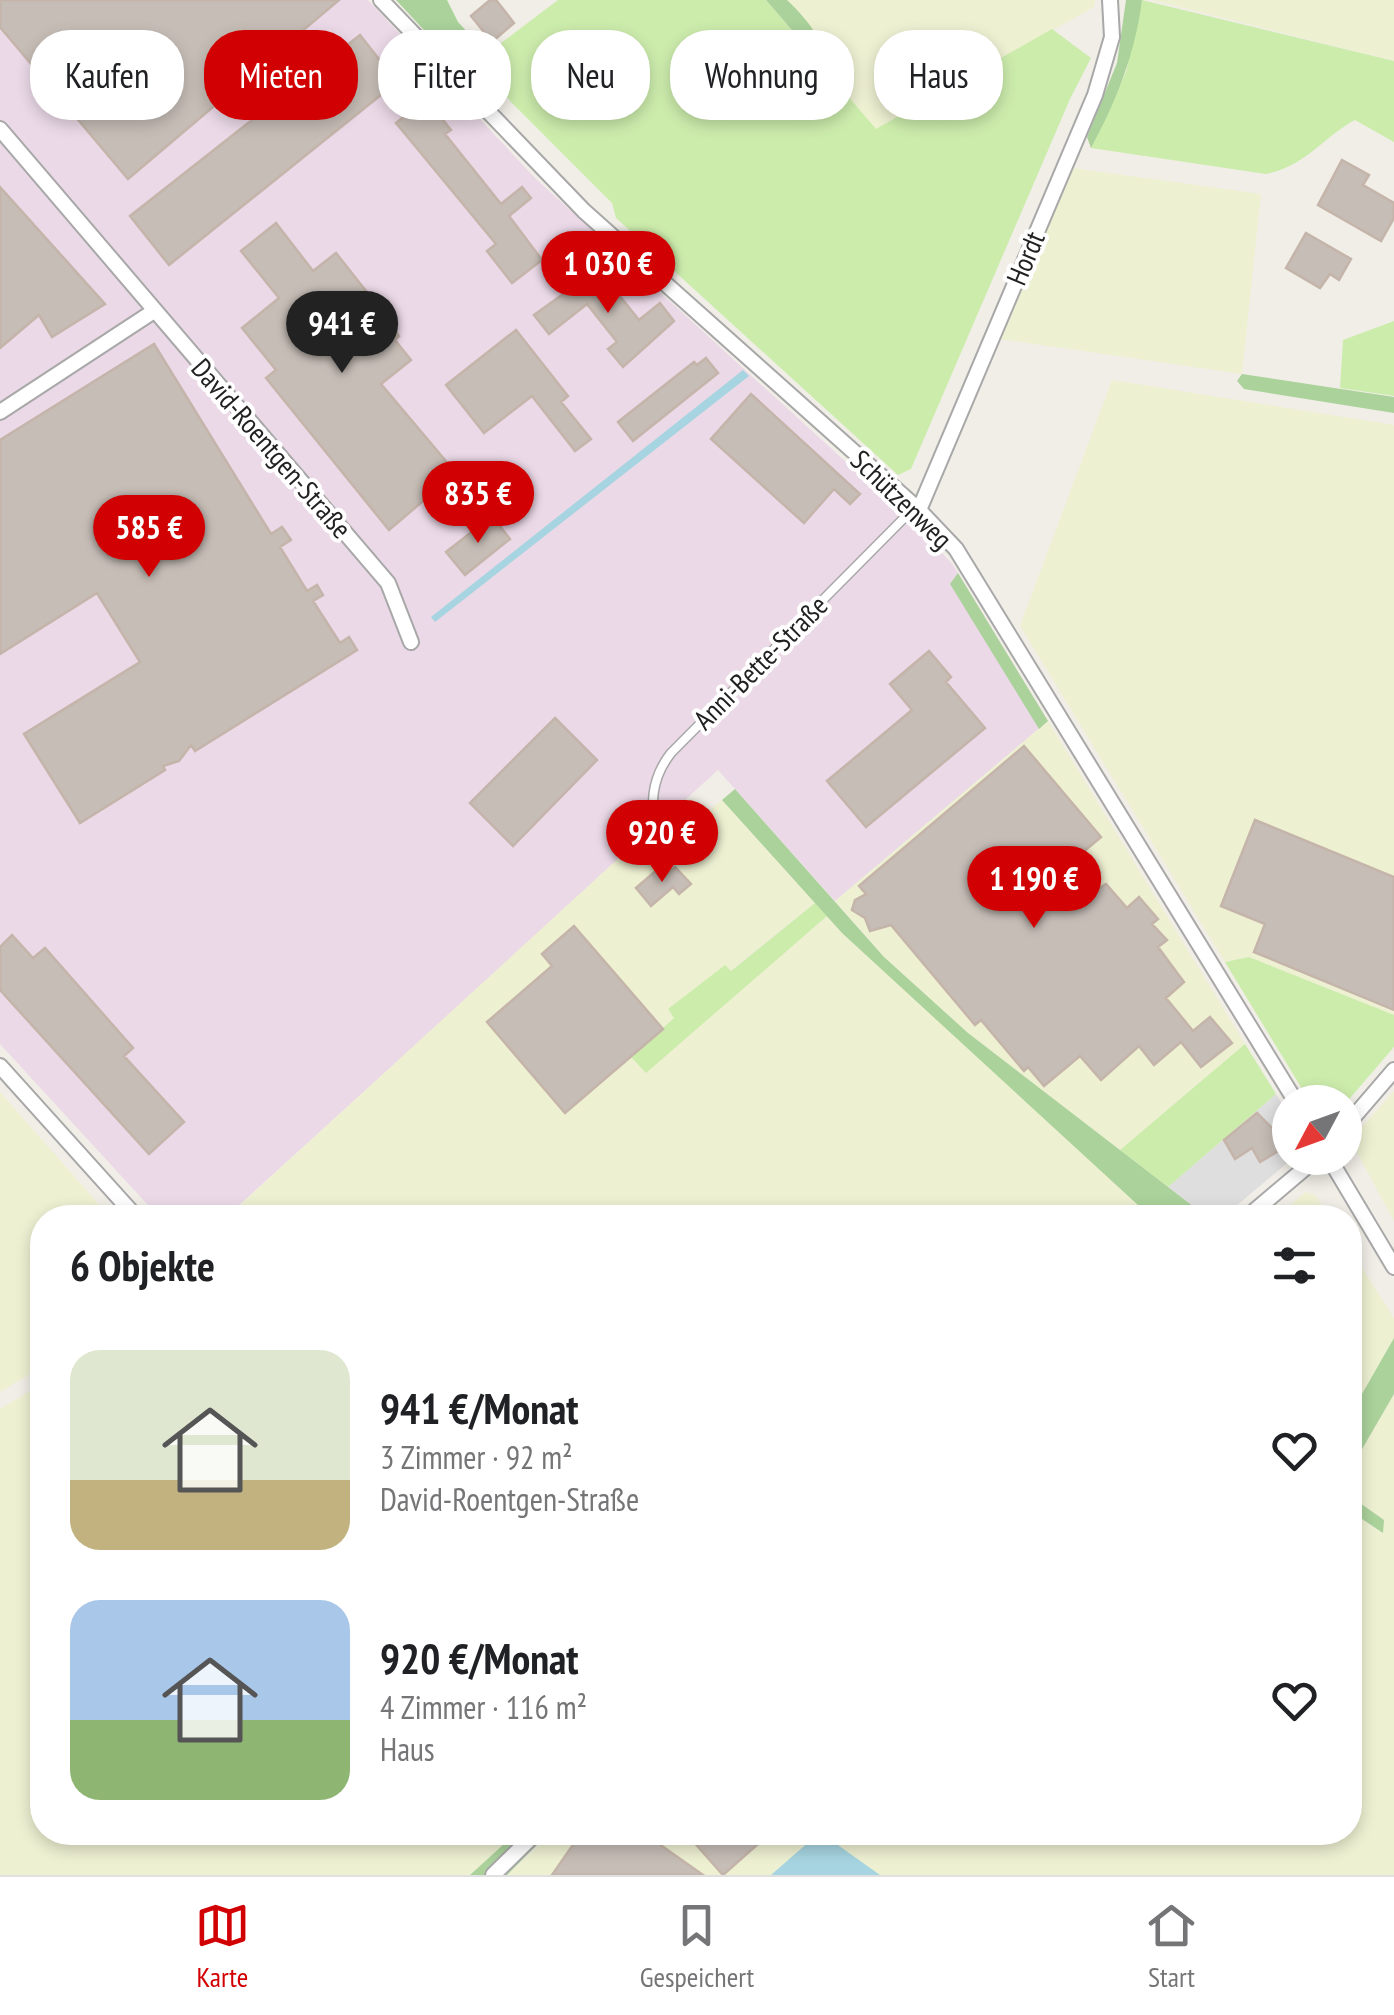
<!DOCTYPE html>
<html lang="de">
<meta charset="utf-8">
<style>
body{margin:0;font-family:"PT Sans Narrow",sans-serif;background:#f6f6f6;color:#202124;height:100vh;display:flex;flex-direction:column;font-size:38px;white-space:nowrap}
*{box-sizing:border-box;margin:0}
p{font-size:32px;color:#757577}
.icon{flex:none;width:55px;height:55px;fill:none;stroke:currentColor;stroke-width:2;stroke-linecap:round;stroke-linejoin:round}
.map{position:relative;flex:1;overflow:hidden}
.side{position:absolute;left:30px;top:1205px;width:1332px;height:640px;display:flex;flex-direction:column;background:#fff;border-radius:40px;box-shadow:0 5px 15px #0003}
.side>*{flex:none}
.top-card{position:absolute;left:30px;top:30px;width:1335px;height:90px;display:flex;gap:20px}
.needle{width:65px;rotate:229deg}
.controls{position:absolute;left:1272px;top:1085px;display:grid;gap:20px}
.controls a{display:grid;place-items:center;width:90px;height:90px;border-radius:50%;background:#fff;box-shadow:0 5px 15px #0003;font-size:50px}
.price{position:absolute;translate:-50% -85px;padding:0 22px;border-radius:35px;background:#d10002;color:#fff;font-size:32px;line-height:65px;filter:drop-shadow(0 2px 5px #0008)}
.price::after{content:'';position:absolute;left:50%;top:60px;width:30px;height:22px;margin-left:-15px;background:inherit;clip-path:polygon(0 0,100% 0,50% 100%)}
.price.selected{background:#222;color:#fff}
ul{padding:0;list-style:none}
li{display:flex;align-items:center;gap:30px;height:250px;padding:0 40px}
li span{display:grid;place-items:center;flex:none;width:280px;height:200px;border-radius:30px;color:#555}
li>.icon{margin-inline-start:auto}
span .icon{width:120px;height:120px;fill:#fffc;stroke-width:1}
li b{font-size:42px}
h2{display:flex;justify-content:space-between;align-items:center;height:120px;padding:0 40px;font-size:42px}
.tag{padding:0 35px;border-radius:40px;background:#fff;box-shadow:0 5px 15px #0003;font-size:35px;line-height:90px}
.tag.selected{background:#d10002;color:#fff}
.tabs{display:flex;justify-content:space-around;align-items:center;height:140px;border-top:2px solid #e0e0e0;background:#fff;font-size:28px;color:#757577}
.tabs a{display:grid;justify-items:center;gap:5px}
.tabs .selected{color:#d10002}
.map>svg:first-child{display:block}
</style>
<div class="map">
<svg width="1394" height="1875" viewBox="0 0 1394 1875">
<rect width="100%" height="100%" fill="#f1eee7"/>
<path fill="#dfdede" d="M1276 1094 1290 1117 1293 1158 1223 1217H1207L1168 1187Z"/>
<path fill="#ebd9e7" d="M0 0H368L535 178 928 537 953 565 1048 721 835 901 718 770 226 1217H159L0 1044Z"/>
<path fill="#eef0d2" d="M787 0H1095L1094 7 876 130 827 71 826 49Z
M1151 0H1394V61L1176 6Z
M1073 168 1261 194 1242 374 1000 339Z
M1112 380 1394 425V1015L1249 957 1225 962 1020 626Z
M1048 721 1245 1044 1120 1150 968 1033 884 957 835 901Z
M722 800 815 903 730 971 725 966 668 1010 675 1017 663 1029 645 1072 827 916 1151 1217 226 1218 646 833 682 834Z
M1394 1091V1221L1350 1140Z
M0 1092 110 1217 42 1218V1367L0 1392Z
M1306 1192 1315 1195 1330 1217H1276Z
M1350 1249 1394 1318V1338L1350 1415Z
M42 1384V1832L516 1833 470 1875H0V1409Z
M1394 1394V1875H507L552 1833 1350 1832V1511L1382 1533 1384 1520 1350 1496V1470Z"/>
<path fill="#ccecac" d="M558 0H766L876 129 1052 29 1091 58 1070 99 911 469 898 475 616 218 612 203 511 102 477 61Z
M1142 0 1394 61V142L1355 120C1322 138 1306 166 1266 174L1091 148 1126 72Z
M1394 321V396L1340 388 1343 340Z
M815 903 827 916 646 1073 631 1057 674 1018 668 1009 725 965 731 971Z
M1249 957 1394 1015V1047L1345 1104 1310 1102 1225 962Z
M1245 1044 1276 1094 1168 1187 1120 1150Z"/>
<path fill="#abd29b" d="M396 0H447L458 22 486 52 463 72Z
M766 0H787C808 20 826 42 827 71Z
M1126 0H1142C1135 54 1117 100 1091 148L1087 137 1117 63Z
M1242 374 1394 397V413L1244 389 1237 381Z
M958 573 1048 721 1039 729 950 584Z
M735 789 884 957 968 1033 1207 1217H1151L842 933 722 800Z
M1394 1338V1394L1350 1470V1415Z
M1350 1496 1384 1520 1383 1533 1350 1511Z
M516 1833H549L507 1875H470Z"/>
<path fill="#a6d4e0" d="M743 370 749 376 435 622 431 617Z
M819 1833H821L880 1875H771Z"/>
<path fill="#c6bdb6" stroke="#c4b4a9" stroke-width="2.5" d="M0 0H339L263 64 269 71 241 99 233 90 128 179 0 27Z
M490 0H496L514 23 492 42 471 16Z
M360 35 397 82 169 265 130 216Z
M426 99 451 130 445 134 501 204 522 187 531 198 509 216 542 260 512 283 487 251 496 244 396 123Z
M1342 160 1369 175 1363 185 1394 203V218L1381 241 1318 205Z
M0 187 105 304 52 337 39 315 0 348Z
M276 223 313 271 336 253 385 315 399 336 395 340 411 360 381 384 456 473 389 530 266 378 276 370 242 328 279 298 241 251Z
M1306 233 1351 259 1339 280 1330 274 1320 288 1286 268Z
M598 269 639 320 660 303 674 321 623 367 608 349 617 342 587 304 549 334 534 315Z
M516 330 568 396 561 402 591 439 575 451 532 396 484 433 446 385Z
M154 344 271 534 282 527 291 540 280 547 307 591 317 585 323 595 313 601 340 643 349 637 357 650 195 751 191 745 179 761 163 766 165 770 80 823 24 734 140 662 97 593 0 654V440Z
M706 358 718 373 633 441 618 422 694 362 697 365Z
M751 394 860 494 850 504 834 489 804 523 711 439Z
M492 516 510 539 465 575 446 552Z
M929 651 951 677 946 682 985 728 866 827 827 781 912 710 890 684Z
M555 718 597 760 513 846 470 803Z
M1024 746 1101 837 1076 858 1100 888 1106 884 1127 908 1139 897 1158 919 1152 924 1167 940 1158 947 1184 982 1166 998 1193 1031 1210 1017 1232 1043 1201 1067 1181 1042 1154 1065 1139 1046 1101 1080 1080 1056 1044 1086 1028 1067 1024 1071 981 1020 975 1025 891 925 870 931 865 918 852 910 855 900 866 894 859 886Z
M1255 820 1394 877V1010L1254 952 1265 924 1221 906Z
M675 867 691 884 679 894 673 887 651 906 636 888 658 869 665 876Z
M574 926 663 1029 565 1113 487 1022 552 966 542 954Z
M12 935 33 958 45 948 133 1048 124 1056 184 1122 149 1154 0 990V947Z
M1257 1113 1276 1132 1282 1128 1290 1144 1260 1162 1252 1148 1235 1159 1224 1140Z
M582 1832H609L622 1841 628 1832H642L703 1875H552Z
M685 1832H750L759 1843 723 1875Z"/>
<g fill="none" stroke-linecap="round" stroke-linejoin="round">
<g stroke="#a8a8a8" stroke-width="11">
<path id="lane" d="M658 838C650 806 650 780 671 753L915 507"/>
</g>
<g stroke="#a8a8a8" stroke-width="18">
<path id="street" d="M381 0 584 211 919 510 956 549 1296 1102
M0 129 388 583 411 642
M0 412 154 311
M919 510 1095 95 1112 37 1110 0
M0 1066 137 1218
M1345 1127 1394 1070
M1329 1158 1394 1267
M1246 1218 1317 1158
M493 1875 537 1832"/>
</g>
<use href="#lane" stroke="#fff" stroke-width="8"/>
<use href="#street" stroke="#fff" stroke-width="14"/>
</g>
<g text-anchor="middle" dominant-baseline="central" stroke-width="8" stroke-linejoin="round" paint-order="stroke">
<g font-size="28" fill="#212121" stroke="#fff">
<text transform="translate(1025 258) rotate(-67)">Hordt</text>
<text transform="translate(272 448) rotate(49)">David-Roentgen-Straße</text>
<text transform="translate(902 499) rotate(44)">Schützenweg</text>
<text transform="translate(760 662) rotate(-45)">Anni-Bette-Straße</text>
</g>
</g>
</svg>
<div class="controls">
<a><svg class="needle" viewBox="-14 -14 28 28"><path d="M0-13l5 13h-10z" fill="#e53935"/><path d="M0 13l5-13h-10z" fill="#757577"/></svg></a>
</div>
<b class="price" style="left:608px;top:316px">1 030 €</b>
<b class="price selected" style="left:342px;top:376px">941 €</b>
<b class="price" style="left:478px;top:546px">835 €</b>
<b class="price" style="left:149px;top:580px">585 €</b>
<b class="price" style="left:662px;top:885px">920 €</b>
<b class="price" style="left:1034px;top:931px">1 190 €</b>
<div class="top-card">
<a class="tag">Kaufen</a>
<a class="tag selected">Mieten</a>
<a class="tag">Filter</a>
<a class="tag">Neu</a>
<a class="tag">Wohnung</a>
<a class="tag">Haus</a>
</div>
<section class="side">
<h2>6 Objekte<svg class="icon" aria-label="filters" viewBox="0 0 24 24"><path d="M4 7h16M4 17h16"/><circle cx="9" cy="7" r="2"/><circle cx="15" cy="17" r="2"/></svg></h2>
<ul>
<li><span style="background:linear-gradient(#dfe7d0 65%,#c2b280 0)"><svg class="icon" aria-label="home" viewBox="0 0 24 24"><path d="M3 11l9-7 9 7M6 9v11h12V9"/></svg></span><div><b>941 €/Monat</b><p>3 Zimmer · 92 m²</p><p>David-Roentgen-Straße</p></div><svg class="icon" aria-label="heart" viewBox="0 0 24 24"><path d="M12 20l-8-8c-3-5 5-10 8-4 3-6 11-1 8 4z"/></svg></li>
<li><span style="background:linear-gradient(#a9c7e8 60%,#8fb573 0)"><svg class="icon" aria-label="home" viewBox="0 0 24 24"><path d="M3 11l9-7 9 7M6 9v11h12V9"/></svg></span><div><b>920 €/Monat</b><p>4 Zimmer · 116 m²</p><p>Haus</p></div><svg class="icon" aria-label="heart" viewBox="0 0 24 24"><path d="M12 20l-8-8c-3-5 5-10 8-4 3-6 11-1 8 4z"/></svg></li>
</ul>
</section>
</div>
<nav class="tabs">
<a class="selected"><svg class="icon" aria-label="map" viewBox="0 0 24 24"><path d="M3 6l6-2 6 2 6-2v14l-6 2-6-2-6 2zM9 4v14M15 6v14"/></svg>Karte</a>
<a><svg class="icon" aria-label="saved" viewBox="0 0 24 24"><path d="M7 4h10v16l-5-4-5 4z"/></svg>Gespeichert</a>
<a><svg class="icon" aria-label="home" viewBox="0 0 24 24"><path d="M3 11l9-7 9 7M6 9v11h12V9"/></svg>Start</a>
</nav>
